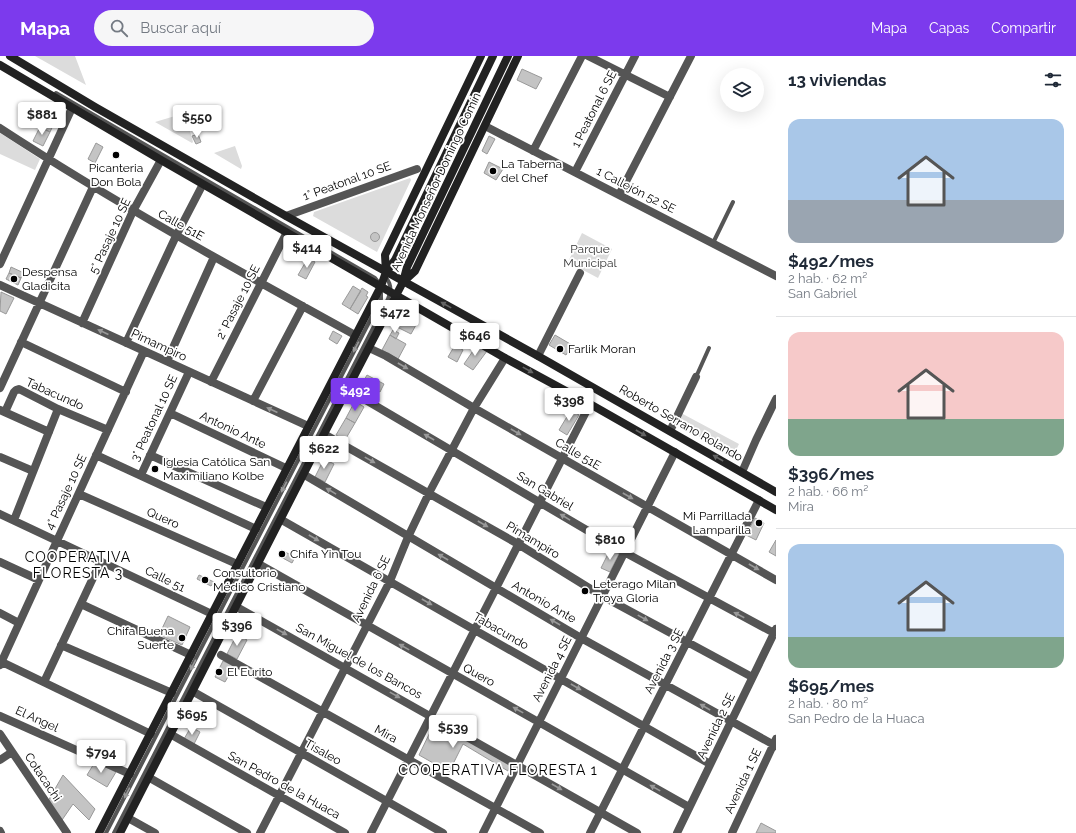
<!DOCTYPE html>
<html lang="es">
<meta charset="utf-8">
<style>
body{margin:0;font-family:Raleway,sans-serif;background:#f6f6f7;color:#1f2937;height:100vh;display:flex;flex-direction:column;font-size:15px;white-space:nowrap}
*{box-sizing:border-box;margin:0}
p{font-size:13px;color:#747a83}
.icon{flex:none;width:22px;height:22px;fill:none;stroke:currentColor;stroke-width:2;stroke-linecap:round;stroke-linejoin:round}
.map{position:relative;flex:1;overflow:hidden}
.drawer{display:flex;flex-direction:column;background:#fff;width:300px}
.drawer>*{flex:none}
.controls{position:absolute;left:720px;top:12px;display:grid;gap:8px}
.controls a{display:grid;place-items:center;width:44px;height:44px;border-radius:50%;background:#fff;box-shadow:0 4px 16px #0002;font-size:20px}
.price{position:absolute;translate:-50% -34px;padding:0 9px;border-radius:4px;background:#fff;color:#222;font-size:13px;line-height:26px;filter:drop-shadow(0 1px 2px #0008)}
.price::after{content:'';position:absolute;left:50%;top:24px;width:12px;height:9px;margin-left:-6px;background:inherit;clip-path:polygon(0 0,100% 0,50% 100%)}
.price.on{background:#7c3aed;color:#fff}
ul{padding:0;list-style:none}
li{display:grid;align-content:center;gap:8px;height:212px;padding:0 12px}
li+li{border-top:1px solid #e0e1e3}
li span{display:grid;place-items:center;height:124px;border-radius:12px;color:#555}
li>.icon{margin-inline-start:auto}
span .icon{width:72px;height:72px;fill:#fffc;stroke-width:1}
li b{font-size:17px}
h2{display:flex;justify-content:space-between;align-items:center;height:48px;padding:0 12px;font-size:17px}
header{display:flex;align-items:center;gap:24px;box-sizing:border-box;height:56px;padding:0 20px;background:#7c3aed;color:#fff}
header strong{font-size:19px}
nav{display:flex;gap:22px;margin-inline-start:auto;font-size:14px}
.search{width:280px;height:36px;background:#f6f6f7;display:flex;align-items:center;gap:10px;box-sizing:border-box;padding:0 14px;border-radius:22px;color:#747a83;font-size:15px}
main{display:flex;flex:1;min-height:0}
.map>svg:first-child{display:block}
</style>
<header>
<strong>Mapa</strong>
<div class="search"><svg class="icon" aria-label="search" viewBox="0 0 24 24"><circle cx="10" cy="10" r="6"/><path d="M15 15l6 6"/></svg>Buscar aquí</div>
<nav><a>Mapa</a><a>Capas</a><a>Compartir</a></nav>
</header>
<main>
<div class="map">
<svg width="776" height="777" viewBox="0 0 776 777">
<rect width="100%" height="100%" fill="#fff"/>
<path fill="#dcdcdc" d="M35 0H75L86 29Z
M185 57 193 86 192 87 155 66Z
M0 77 40 103 35 114 0 98Z
M235 90 242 110 241 113 214 97Z
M410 122 411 124 377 196 313 160 314 156Z
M582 177 612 193 598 222 568 206Z
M681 357 739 388 733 400 681 370 679 366Z"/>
<path fill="#c4c4c4" stroke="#999" d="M522 13 542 22 536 33 517 24Z
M47 55 57 61 50 76 40 71Z
M40 71 50 76 43 90 33 85Z
M198 78 201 86 196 88 192 80Z
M489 80 495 83 487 98 482 95Z
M96 87 103 91 95 107 88 103Z
M489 106 503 113 496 124 484 117Z
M370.5 181a4.5 4.5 0 1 1 9 0a4.5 4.5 0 1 1-9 0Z
M308 202 315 206 306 223 298 219Z
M11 211 24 217 21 222 9 217Z
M9 217 21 222 18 229 6 223Z
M353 230 361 235 350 253 342 248Z
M362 232 368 236 366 240 368 241 358 258 350 253Z
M1 236 14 242 6 258 0 255Z
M401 259 417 267 411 278 395 270Z
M393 274 399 277 396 283 390 279Z
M333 275 342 280 337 288 329 283Z
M390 279 406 288 398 303 382 294Z
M555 279 572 289 566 299 549 289Z
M455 289 463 294 457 306 448 301Z
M477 289 487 295 473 314 464 308Z
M367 319 384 328 380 336 363 326Z
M355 345 364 351 355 367 346 362Z
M571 354 579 359 567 379 559 374Z
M346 362 355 367 345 384 336 379Z
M324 403 334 408 325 426 315 421Z
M755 462 764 467 756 484 746 479Z
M776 484V500L769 496Z
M281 494 295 501 292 507 279 500Z
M610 494 619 498 610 516 601 512Z
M199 519 214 526 211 530 197 523Z
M168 560 190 571 182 589 159 579Z
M244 562 248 564 246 570 241 567Z
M237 578 247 584 237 603 227 598Z
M223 605 234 610 225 626 215 621Z
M435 666 510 706 508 715 463 688 449 716 419 699Z
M191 671 200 676 194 688 184 683Z
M95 706 116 716 107 731 87 719Z
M63 719 95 753 89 764 73 748 62 764 48 745Z
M761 767 776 775V777H756Z"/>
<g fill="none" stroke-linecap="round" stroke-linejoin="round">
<path stroke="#555" stroke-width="4" d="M56 37 375 222 379 227
M713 187 733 146
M696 321 709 292
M106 777 381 243V233
M114 777 388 243C392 233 391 227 384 219"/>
<path stroke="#555" stroke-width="8" d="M588 0 670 41
M485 70 776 220
M0 72C115 147 235 213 355 279
M533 95 582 0
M575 116 635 0
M619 139 691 0
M286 160 417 113
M0 208 72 52
M0 229 308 370
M82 267 133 155 161 104
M21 286 126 336
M126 287 176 180 203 128
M369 292 386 300 474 352 776 524
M538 300 580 217
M167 305 214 201
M211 326 287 176
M0 332 93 131
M347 333 624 496 774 577
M253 345 303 250
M0 354 49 376
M5 356 14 336 16 334 19 333 58 353 108 374
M170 357 286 412
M670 375 696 321
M324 378 518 488 602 540 752 621
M96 399 256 473
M150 399 266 451
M0 401 33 415
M742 416 756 384 776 343
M303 418 581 582 776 690
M141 419 189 316
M79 438 237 508
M0 458 212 558
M280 463 710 708
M14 464 58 353
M0 506 39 524
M257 507 689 751
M81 548 191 599
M235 550 637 777
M0 557 19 567
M61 589 172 637
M221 599 540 777
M0 605 151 678
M0 609 144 295
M44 626 101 505
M192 635 443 777
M0 660 130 718
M0 678 67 777
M170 678 345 777
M0 704 12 696
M148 721 247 777
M128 762 155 777
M0 775 1 777
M260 777 390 525 408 481 429 437 474 352 505 302
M371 777 590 348
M483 777 675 396
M590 777 759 444
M677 777 776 573
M732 777 776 683"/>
<path stroke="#222" stroke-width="8" d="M10 0 95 51 286 160 538 300 776 436
M0 9 161 104 505 302 590 348 776 454
M386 216 395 204 493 0
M403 226 415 215 518 0
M99 777 381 230 386 216 385 199 481 0
M120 777 324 378 403 226 407 211 508 0"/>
</g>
<defs><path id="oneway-solid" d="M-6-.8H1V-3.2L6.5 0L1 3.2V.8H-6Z"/></defs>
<g fill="#646464">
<use href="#oneway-solid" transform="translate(446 249) rotate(-151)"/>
<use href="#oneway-solid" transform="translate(528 314) rotate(29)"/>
<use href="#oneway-solid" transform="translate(641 377) rotate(30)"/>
<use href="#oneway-solid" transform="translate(718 402) rotate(-150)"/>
</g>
<g fill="#999">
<use href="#oneway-solid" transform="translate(103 276) rotate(-155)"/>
<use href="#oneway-solid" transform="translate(356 291) rotate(117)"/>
<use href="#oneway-solid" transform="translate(403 310) rotate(30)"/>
<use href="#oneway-solid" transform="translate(272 354) rotate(-155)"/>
<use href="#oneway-solid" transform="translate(516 376) rotate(30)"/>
<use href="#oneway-solid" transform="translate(429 381) rotate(-150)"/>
<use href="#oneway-solid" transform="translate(370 404) rotate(29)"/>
<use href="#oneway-solid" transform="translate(284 431) rotate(117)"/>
<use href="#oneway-solid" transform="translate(331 435) rotate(-149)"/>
<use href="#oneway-solid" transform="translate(628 440) rotate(30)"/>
<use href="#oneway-solid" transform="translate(565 461) rotate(-149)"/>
<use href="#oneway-solid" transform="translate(483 468) rotate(30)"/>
<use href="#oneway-solid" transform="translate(314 482) rotate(30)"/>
<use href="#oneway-solid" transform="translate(443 501) rotate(-150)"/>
<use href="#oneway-solid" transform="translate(754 511) rotate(30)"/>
<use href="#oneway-solid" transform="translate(427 546) rotate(30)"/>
<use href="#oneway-solid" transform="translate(739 559) rotate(-152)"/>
<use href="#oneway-solid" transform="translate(643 562) rotate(29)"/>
<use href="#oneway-solid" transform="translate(555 566) rotate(-150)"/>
<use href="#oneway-solid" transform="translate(282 576) rotate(29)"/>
<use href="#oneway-solid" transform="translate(404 591) rotate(-151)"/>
<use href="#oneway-solid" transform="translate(193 609) rotate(117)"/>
<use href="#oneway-solid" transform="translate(576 631) rotate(30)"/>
<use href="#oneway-solid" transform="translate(395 639) rotate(29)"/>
<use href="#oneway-solid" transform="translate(705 651) rotate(-150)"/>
<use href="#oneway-solid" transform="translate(518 654) rotate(-151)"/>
<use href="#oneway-solid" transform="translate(557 731) rotate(30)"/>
<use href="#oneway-solid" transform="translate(655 732) rotate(-151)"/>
<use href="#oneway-solid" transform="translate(127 737) rotate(117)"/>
</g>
<g fill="#000" stroke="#fff" stroke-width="1.5">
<circle cx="116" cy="99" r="4"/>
<circle cx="493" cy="115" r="4"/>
<circle cx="14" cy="223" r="4"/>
<circle cx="560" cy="293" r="4"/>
<circle cx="155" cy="413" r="4"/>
<circle cx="759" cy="467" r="4"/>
<circle cx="282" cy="498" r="4"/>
<circle cx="205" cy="524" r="4"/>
<circle cx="585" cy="535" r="4"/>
<circle cx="182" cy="582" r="4"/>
<circle cx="219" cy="616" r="4"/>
</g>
<g text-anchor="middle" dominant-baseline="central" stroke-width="3.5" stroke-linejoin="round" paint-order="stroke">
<g font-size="12" fill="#000" stroke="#fff">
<text transform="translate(594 53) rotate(-63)">1 Peatonal 6 SE</text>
<text transform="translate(347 125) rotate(-20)">1° Peatonal 10 SE</text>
<text transform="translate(436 126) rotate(-65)">Avenida Monseñor Domingo Comín</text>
<text transform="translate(636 134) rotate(27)">1 Callejón 52 SE</text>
<text transform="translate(181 169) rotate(29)">Calle 51E</text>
<text transform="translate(110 180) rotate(-65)">5° Pasaje 10 SE</text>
<text transform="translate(238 246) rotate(-63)">2° Pasaje 10 SE</text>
<text transform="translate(159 289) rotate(25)">Pimampiro</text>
<text transform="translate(55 338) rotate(24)">Tabacundo</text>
<text transform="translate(154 362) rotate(-65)">3° Peatonal 10 SE</text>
<text transform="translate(681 367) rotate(30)">Roberto Serrano Rolando</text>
<text transform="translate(233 374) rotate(25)">Antonio Ante</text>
<text transform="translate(578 398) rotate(30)">Calle 51E</text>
<text transform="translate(545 435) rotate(31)">San Gabriel</text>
<text transform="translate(66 436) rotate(-65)">4° Pasaje 10 SE</text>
<text transform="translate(163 462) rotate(24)">Quero</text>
<text transform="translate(533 484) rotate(31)">Pimampiro</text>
<text transform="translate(165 523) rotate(26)">Calle 51</text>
<text transform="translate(371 533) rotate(-64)">Avenida 6 SE</text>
<text transform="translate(544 546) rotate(30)">Antonio Ante</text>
<text transform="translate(501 575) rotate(30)">Tabacundo</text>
<text transform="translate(359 605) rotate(29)">San Miguel de los Bancos</text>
<text transform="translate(664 605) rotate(-63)">Avenida 3 SE</text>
<text transform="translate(552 613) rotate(-63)">Avenida 4 SE</text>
<text transform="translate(479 619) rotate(29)">Quero</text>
<text transform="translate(37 663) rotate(24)">El Angel</text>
<text transform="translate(716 670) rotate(-64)">Avenida 2 SE</text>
<text transform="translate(386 678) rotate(29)">Mira</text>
<text transform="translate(323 696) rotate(29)">Tisaleo</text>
<text transform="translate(43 721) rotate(56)">Cotacachi</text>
<text transform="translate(743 725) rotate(-65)">Avenida 1 SE</text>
<text transform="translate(284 729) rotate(29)">San Pedro de la Huaca</text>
</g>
<g font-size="12" fill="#000" stroke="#fff" text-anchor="start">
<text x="501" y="108">La Taberna<tspan x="501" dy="14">del Chef</tspan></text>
<text x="116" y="112" text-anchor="middle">Picanteria<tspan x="116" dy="14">Don Bola</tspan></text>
<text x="22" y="216">Despensa<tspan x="22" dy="14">Gladicita</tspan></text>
<text x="568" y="293">Farlik Moran</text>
<text x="163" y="406">Iglesia Católica San<tspan x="163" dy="14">Maximiliano Kolbe</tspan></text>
<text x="751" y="460" text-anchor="end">Mi Parrillada<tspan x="751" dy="14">Lamparilla</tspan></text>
<text x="290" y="498">Chifa Yin Tou</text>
<text x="213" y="517">Consultorio<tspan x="213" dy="14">Médico Cristiano</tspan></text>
<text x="593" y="528">Leterago Milan<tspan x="593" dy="14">Troya Gloria</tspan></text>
<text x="174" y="575" text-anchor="end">Chifa Buena<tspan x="174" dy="14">Suerte</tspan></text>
<text x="227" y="616">El Eurito</text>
</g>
<g font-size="12" fill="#333" stroke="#fff">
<text x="590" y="193">Parque<tspan x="590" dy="14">Municipal</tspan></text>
</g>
<g font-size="14" letter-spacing="1" fill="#000" stroke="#fff">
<text x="78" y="501">COOPERATIVA<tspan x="78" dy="16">FLORESTA 3</tspan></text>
<text x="498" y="714">COOPERATIVA FLORESTA 1</text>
</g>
</g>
</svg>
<div class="controls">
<a><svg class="icon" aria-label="layers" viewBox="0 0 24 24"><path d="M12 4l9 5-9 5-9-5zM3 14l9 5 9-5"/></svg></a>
</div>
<b class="price" style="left:42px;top:80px">$881</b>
<b class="price" style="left:197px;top:83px">$550</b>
<b class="price" style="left:307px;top:213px">$414</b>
<b class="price" style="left:395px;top:278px">$472</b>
<b class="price" style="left:475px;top:301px">$646</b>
<b class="price on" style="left:355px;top:356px">$492</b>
<b class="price" style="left:569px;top:366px">$398</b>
<b class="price" style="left:324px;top:414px">$622</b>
<b class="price" style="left:610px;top:505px">$810</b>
<b class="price" style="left:237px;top:591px">$396</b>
<b class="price" style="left:192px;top:680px">$695</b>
<b class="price" style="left:453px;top:693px">$539</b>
<b class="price" style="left:101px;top:718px">$794</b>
</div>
<section class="drawer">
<h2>13 viviendas<svg class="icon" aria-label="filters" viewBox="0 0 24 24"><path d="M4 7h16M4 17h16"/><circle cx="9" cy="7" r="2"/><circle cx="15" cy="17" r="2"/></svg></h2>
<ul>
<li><span style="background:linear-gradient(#a9c7e8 65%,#9aa5b1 0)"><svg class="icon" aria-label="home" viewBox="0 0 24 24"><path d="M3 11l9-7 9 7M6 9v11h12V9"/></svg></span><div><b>$492/mes</b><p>2 hab. · 62 m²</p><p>San Gabriel</p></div></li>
<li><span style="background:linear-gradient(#f6c9c9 70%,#7fa58c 0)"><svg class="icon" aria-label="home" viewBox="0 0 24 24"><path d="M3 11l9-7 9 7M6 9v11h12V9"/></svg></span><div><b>$396/mes</b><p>2 hab. · 66 m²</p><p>Mira</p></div></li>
<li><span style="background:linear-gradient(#a9c7e8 75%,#7fa58c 0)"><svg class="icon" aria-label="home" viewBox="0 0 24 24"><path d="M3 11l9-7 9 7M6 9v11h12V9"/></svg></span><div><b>$695/mes</b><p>2 hab. · 80 m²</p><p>San Pedro de la Huaca</p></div></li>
</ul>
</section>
</main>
